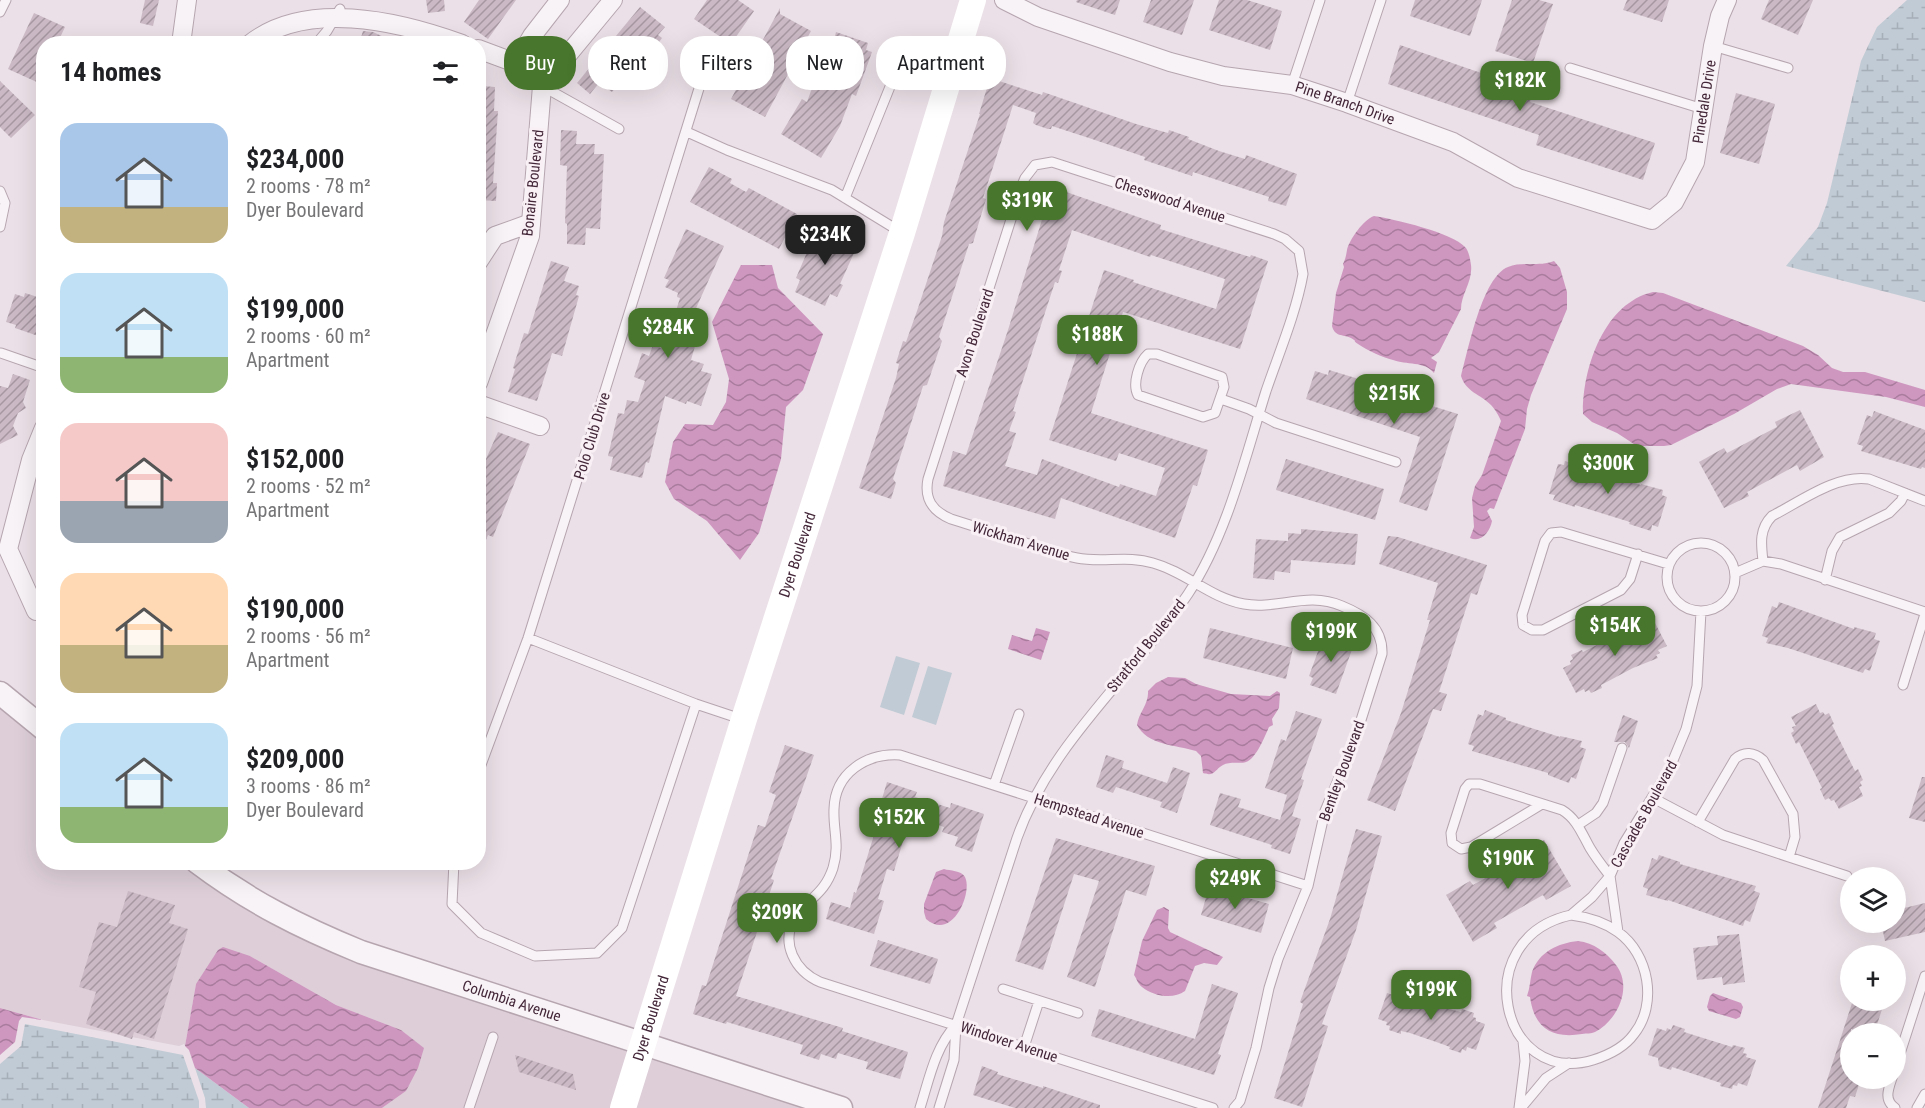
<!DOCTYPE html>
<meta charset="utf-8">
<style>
body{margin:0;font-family:"Roboto Condensed",sans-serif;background:#f2f2f2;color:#202124;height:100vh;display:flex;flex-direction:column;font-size:22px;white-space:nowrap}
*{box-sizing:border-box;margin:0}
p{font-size:20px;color:#757577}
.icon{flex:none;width:33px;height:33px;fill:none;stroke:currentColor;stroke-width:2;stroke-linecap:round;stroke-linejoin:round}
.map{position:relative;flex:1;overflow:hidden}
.side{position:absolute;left:36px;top:36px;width:450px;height:834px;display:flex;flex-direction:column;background:#fff;border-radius:24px;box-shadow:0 6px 24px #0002}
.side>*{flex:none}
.guide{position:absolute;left:504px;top:36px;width:570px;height:54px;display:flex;gap:12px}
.tools{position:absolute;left:1840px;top:867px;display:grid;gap:12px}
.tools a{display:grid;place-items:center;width:66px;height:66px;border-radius:50%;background:#fff;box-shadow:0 6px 24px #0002;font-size:30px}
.price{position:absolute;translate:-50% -51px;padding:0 14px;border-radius:12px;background:#48762d;color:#fff;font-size:20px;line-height:39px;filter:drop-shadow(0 2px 3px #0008)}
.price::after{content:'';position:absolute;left:50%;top:36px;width:18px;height:14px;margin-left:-9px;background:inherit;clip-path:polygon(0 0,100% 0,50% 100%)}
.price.active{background:#222;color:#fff}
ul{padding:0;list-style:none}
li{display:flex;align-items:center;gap:18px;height:150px;padding:0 24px}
li span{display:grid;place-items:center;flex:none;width:168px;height:120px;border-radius:18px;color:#555}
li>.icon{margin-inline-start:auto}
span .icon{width:72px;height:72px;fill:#fffc;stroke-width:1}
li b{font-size:26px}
h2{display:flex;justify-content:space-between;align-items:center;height:72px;padding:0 24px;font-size:26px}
.tag{padding:0 21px;border-radius:24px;background:#fff;box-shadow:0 6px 24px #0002;font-size:21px;line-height:54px}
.tag.active{background:#48762d;color:#fff}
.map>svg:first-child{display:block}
</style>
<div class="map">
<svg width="1925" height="1108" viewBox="0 0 1925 1108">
<defs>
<pattern id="wetland-marsh" width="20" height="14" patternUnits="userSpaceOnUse" patternTransform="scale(1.5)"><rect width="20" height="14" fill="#c0cbd5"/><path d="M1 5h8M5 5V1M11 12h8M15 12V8" fill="none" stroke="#a6aeb8"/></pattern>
<pattern id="water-waves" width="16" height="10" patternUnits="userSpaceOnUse" patternTransform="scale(1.5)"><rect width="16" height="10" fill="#ce97c0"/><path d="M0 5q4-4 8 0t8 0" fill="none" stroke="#a97b9d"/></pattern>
<pattern id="building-hatch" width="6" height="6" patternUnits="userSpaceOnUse" patternTransform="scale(1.5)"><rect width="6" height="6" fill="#cbbac5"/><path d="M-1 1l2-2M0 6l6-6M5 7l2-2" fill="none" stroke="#a697a1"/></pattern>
</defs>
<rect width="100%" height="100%" fill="#ebe0e7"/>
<path fill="#ddced7" d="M0 704 43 740 44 862 183 863 217 888 633 1050 615 1108H382L406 1091 423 1048 401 1030 336 1005 250 956 196 984 185 1046 184 1044 179 1046 43 1020 0 1008Z
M648 1055 812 1108H631Z"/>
<path fill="url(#wetland-marsh)" d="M1907 0H1925V302L1786 266 1818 227 1827 203 1861 61 1877 27Z
M25 1024 183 1055 199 1101V1108H0V1064L21 1046Z
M195 1068 249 1108H206L205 1098Z"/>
<path fill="#c0cbd5" d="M896 656 920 663 904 715 880 707Z
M928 666 952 673 936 725 912 717Z"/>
<path fill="url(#water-waves)" d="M1374 216C1394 219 1453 233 1465 247 1469 251 1470 259 1471 265 1473 281 1461 294 1461 309L1439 352 1431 358 1437 362 1434 373C1425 361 1406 365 1393 360 1382 357 1368 351 1358 344 1352 340 1358 342 1351 338 1342 334 1335 337 1332 326L1336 293 1344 267 1343 264C1346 258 1346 255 1347 250 1349 240 1364 219 1374 216Z
M1554 261 1560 268 1567 292V309L1531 395 1527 409 1525 429 1494 509 1490 508 1487 511 1492 521C1490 531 1482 543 1470 538L1474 527 1472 498 1475 486 1482 475 1501 421C1499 416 1495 409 1491 405 1480 394 1466 392 1461 376 1468 351 1482 277 1508 267 1522 261 1539 267 1554 261Z
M741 265H772L778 288 823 334 803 390 786 407 781 459 759 533 740 560 707 521 674 499 665 482 673 442 685 424 713 425 726 402 729 379 712 322Z
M1653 292 1663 293 1803 346 1818 355 1832 368 1843 372H1865L1925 390V407L1886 397 1791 384 1777 389 1734 414 1671 445 1664 446H1637L1617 433 1592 422 1583 414C1582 369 1604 303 1653 292Z
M1036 628 1050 632 1041 660 1008 649 1012 635 1032 641Z
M1168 677 1185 678 1196 684 1231 694 1270 696 1277 691 1280 693 1279 708 1272 719 1273 725 1269 727C1265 736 1256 759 1246 762 1240 764 1230 761 1223 765 1214 770 1215 777 1203 773L1201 756 1196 751C1176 745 1147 745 1137 725 1139 712 1149 704 1148 691L1156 683Z
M944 869C950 871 961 870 965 877 973 893 952 942 926 919L924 912V904L936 872Z
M1164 907 1169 910 1168 928 1170 932 1223 957 1217 965 1204 963 1195 966 1185 991C1173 1000 1153 996 1142 987 1137 983 1137 979 1134 975L1142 941 1157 910Z
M1578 941C1594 943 1606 952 1616 965 1633 987 1618 1020 1595 1032 1591 1034 1587 1033 1582 1034 1552 1039 1534 1028 1530 997L1527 996C1530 988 1530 980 1532 972 1539 952 1558 943 1578 941Z
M223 947 250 956 336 1005 401 1030 424 1048 418 1068 406 1091 382 1108H249L195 1068 189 1050 185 1046 196 984 218 950Z
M1713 993 1741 1003 1743 1007 1740 1017 1736 1019 1709 1011 1707 1007 1710 996Z
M0 1008 43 1020 22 1017 19 1021 15 1042 0 1055Z"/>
<path fill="url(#building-hatch)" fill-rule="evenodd" d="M145 0H159L153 26 140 23Z
M426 0H444L445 11 428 13Z
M479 0H516L488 39 464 22Z
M707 0H738L754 11 731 44 694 19Z
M1077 0H1120L1115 15 1076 2Z
M1151 0H1194L1182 35 1143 22Z
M1219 0H1247L1282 11 1270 50 1209 30Z
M1415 0H1482L1470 36 1410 16Z
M1512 0H1539L1553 4 1533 63 1495 51Z
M1627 0H1669L1662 22 1623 10Z
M1769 0H1813L1798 35 1761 19Z
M640 7 665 27 658 35 662 38 623 89 618 85 612 92 599 83 590 94 577 83Z
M780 8V14L811 31 765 117 731 99Z
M34 13 65 27 57 44H44V73L39 83 8 69Z
M363 31 373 32 399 44H359Z
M836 32 868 43 866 50 872 52 856 96 852 94 840 126 821 158 781 134 802 99 807 102 830 38 834 40Z
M1400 45 1533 91 1530 102 1655 143 1643 180 1536 145 1539 135 1388 84Z
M990 78 1042 95 1043 92 1136 124 1168 133 1169 130 1189 137 1188 139 1219 151 1245 159 1246 155 1297 174 1286 206 1268 201 1269 197 1193 172 1192 176 1144 160 1145 157 1092 139 1052 126 1051 129H1048L1036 125 1033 123 1036 113 1013 105 983 198 986 199 977 229 973 243 969 244 939 337 942 341 927 385 923 386 893 479 896 483 891 499 859 488 896 378 899 364 896 363 903 341 906 342 917 311 942 236 944 222 980 114H979Z
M0 81 35 115 11 138 0 127Z
M482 86 495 87 494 111H498L493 183H497L496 201 478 200V99L481 100Z
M1736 93 1775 104 1759 164 1720 153Z
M561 130 577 131 576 144H595L594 154H604L600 229 586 228 585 245 567 244V224L565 223 567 166 560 165Z
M709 167 732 179 730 183 746 192 749 188 797 214 779 249 690 202Z
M1049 186 1161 225 1160 229 1250 257 1251 255 1268 261 1240 349 1123 312 1091 413 1208 450 1197 486 1193 485 1175 538 1061 498 1055 519 943 486 953 451 966 455 1008 330 1044 213 1040 212ZM1072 230 1150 257 1151 255 1225 279 1216 309 1133 282 1134 280 1104 270 1049 440 1116 461 1119 453 1165 468 1156 496 1120 484 1119 487 1042 459 1037 475 1005 466 1016 433 1009 431 1016 412 1013 411 1055 282 1058 283 1062 271 1059 270Z
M825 227 855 240 850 252 854 253 840 284 843 285 837 297 830 294 825 306 795 292 800 280 796 278 814 236 819 238Z
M686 229 724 246 693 315 703 318 691 360 704 364 701 371 712 374 701 406 687 401 686 404 665 396 649 463 646 462 642 478 610 470 613 457 608 456 618 413 624 414 627 400 638 402 645 381 634 377 642 353 649 356 653 345 664 349 680 298 677 297 678 293 665 287 669 280 664 278Z
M551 261 569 267 564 281 579 286 576 295 579 296 562 356 552 353 537 401 508 392 515 369 513 368 524 333 528 334Z
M25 293 44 299V338L15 328 16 325 6 322 15 294 24 297Z
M1329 370 1382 386 1414 398 1413 400 1458 414 1427 511 1399 502 1420 437 1306 399 1315 371 1328 375Z
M13 374 30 380 23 402 26 408 18 413 13 426 18 435 0 444V386L8 388Z
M1800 410 1824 457 1800 471 1797 465 1747 492 1749 496 1724 508 1699 462 1724 448 1727 453 1777 427 1775 422Z
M1874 411 1925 430V468L1922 467 1921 469 1861 451 1863 446 1857 444 1867 415 1872 417Z
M498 432 530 444 493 537 488 535 479 557 478 477Z
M1286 459 1384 489 1375 520 1276 490Z
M1565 461 1641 485V484L1663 490 1662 495 1667 497 1658 527 1652 525 1651 531 1629 524 1630 522 1575 505V507L1553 500 1555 495 1549 494 1558 464 1564 465Z
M1301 529 1358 534 1355 565 1291 560 1290 573 1275 571 1274 580 1253 578 1256 539 1288 541V533L1301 534Z
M1388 536 1398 537 1487 565 1477 595 1471 593 1439 692 1447 694 1441 711 1433 709 1395 811 1367 800 1401 713 1430 620H1427L1438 583 1379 564Z
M1779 602 1854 629V627L1876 633 1874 639 1880 641 1870 671 1865 669 1863 673 1788 648 1766 643 1768 638 1762 636 1772 606 1777 608Z
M1638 621 1640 624 1644 622 1645 625 1654 621 1667 646 1658 650 1660 653 1656 655 1658 658 1633 668 1601 685 1602 688 1591 693 1589 690 1585 692 1584 689 1576 693 1563 668 1571 664 1570 661 1573 659 1571 655 1582 650 1583 652 1629 629 1627 626Z
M1210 628 1293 648 1286 679 1203 658Z
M1325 632 1354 644 1336 694 1310 685 1313 678 1309 676Z
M1816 704 1820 713 1823 712 1825 715 1829 713 1834 724 1832 725 1855 771 1858 769 1863 780 1860 782 1862 786 1859 787 1863 796 1839 809 1834 800 1831 801 1829 798 1825 800 1820 789 1822 788 1799 742 1796 744 1791 733 1794 731 1792 727 1796 726 1791 717Z
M1485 710 1506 718V720L1560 737V736L1582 741 1580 747 1586 749 1576 779 1571 777 1569 783 1548 775V773L1472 751 1474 746 1468 744 1478 714 1483 716Z
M1296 711 1322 719 1301 779 1304 780 1292 816 1301 819 1290 854 1271 848 1272 845 1210 825 1220 793 1241 799 1238 807 1280 820 1287 795 1265 788 1281 739 1286 741Z
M1623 715 1638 721 1629 748 1625 742H1614Z
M785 745 814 755 771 879 774 880 736 996 843 1028 842 1031 908 1052 900 1079 866 1069 868 1062 838 1053 836 1059 821 1054 819 1060 800 1054 803 1045 727 1022 726 1024 693 1014 702 985 706 986 758 825 765 827 776 795 769 792Z
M1106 755 1124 761 1122 768 1167 783 1173 767 1190 773 1177 813 1160 807 1162 802 1116 787 1113 793 1096 787Z
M1922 777H1925V822L1909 818Z
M887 782 917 792 915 797 950 808 951 803 984 814 972 852 955 846 958 837 942 832 944 827 913 817 910 829 907 828 894 871 887 869 878 899 884 901 874 934 826 919 831 902 850 908 854 892 856 893 879 819H876Z
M1356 829 1382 836 1356 930 1322 1024 1328 1026 1302 1107 1274 1098 1303 1004 1300 1002 1330 919Z
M1056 838 1155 866 1146 896 1126 890 1095 987 1067 977 1099 881 1074 874 1043 970 1015 961Z
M1544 840 1571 886 1546 900 1543 895 1494 923 1497 928 1473 942 1446 895 1470 881 1473 885 1500 870 1522 857 1520 853Z
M1659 855 1680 862V864L1756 886 1754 891 1760 893 1750 922 1745 920 1743 926 1668 900V901L1646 895 1648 889 1643 887 1652 858 1657 860Z
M1209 887 1269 904 1261 933 1201 915Z
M128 891 175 905 169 923 188 929 154 1039 134 1032 132 1039 86 1024 96 992 79 987 99 922 117 927Z
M1925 903V932L1885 941 1881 922H1896V910Z
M1739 934 1745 982 1723 985 1722 977 1697 980 1693 948 1718 945 1717 936Z
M878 940 938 959 930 984 870 966Z
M1212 984 1238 993 1218 1054 1221 1055 1214 1075 1091 1036 1099 1009 1195 1039Z
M1402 989 1414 993 1413 997 1453 1010 1461 1012 1462 1009 1474 1013 1473 1017 1476 1018V1021L1485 1024 1476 1050 1467 1047 1466 1051 1462 1049 1461 1053 1449 1049 1450 1047 1442 1044 1410 1033 1401 1031V1034L1389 1030 1390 1026 1386 1025 1387 1022 1378 1019 1387 993 1396 996 1397 993 1400 994Z
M1853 1000H1885L1874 1034H1865L1851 1029V1078H1861L1855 1097 1850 1096 1846 1108H1818Z
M1673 1025 1685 1029 1684 1032 1732 1047 1733 1045 1745 1048 1743 1053 1747 1054 1746 1057 1756 1060 1747 1086 1738 1083 1737 1086 1733 1085 1732 1089 1720 1086 1721 1083 1672 1067 1671 1070 1659 1066 1658 1058 1648 1055 1657 1028 1666 1031 1667 1028 1671 1030Z
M515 1055 573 1074 576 1090 519 1072Z
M982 1066 998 1072 997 1074 1043 1088V1086L1100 1105V1108H1015L973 1095Z"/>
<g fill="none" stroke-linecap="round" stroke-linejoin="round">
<g stroke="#b6a5af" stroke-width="11">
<path id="service" d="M0 12 6 0
M316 44 327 31 340 9
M1713 46 1788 68
M1570 68 1703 109
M1292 85 1320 0
M542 86 619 129
M1347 103 1381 0
M687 132 727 150 832 190 899 231
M0 191 5 203 0 227
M845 198 900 62
M1 353 44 368
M1148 354H1157L1222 377 1224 387 1215 413 1203 417 1138 395C1132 384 1139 362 1148 354Z
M1221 399 1249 409 1276 423 1396 462
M1667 577a34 34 0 1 1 68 0a34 34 0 1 1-68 0Z
M1638 554 1630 579 1621 590 1543 630H1532L1523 625 1522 615 1545 541 1551 533 1561 532 1668 564
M1763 561C1761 544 1759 529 1772 516 1801 501 1837 474 1869 479L1925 501
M1735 573 1763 561 1781 564 1925 612
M1825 580 1832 551 1840 537 1889 513 1901 501 1905 493
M528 638 696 704 741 719
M1903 685 1925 614
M478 773 528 638 701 82
M994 785 1019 714
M1653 798 1723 835 1789 857 1795 837 1793 814 1763 760C1754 752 1744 751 1735 759L1698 822
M1542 804 1471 847 1461 849 1452 843 1451 833 1465 789 1469 784H1480L1562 810C1577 819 1582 834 1590 848 1596 858 1603 867 1610 876
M1578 825 1596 813 1603 803 1622 748
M1789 857 1847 876
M454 862 452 904 481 933 535 956 597 953 622 928 696 704
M1571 915C1587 917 1604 922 1618 932 1649 954 1658 1004 1634 1034 1624 1048 1609 1055 1593 1060 1500 1088 1467 938 1571 915Z
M1571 915 1592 897 1610 876
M1618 932 1610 876 1624 843 1669 770 1686 729 1697 686 1701 611
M1003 989 1078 1013
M1024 1047 1039 1001
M1896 1066 1925 976
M1892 1078C1888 1090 1884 1100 1895 1108
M469 1108 493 1037
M920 1108C929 1080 935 1047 956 1025
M939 1108 954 1060 956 1025 1017 838C1051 742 1132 677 1188 594 1227 535 1245 458 1266 391 1279 353 1296 313 1303 274L1299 251 1285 239 1274 234 1052 162 1035 165 1025 178 1022 185 928 479C924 499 932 511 951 519 977 527 1003 536 1029 544 1044 549 1060 555 1077 558 1102 563 1128 555 1153 563 1186 572 1210 598 1244 604 1278 610 1307 591 1342 606 1364 615 1383 627 1382 654L1354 742 1325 811 1308 886 1278 959 1269 988 1256 1048 1240 1101 1234 1108
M1213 1108 820 982C795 971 780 943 795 918 808 898 824 895 833 868 840 845 833 830 834 809 835 773 866 753 900 755L1308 886
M1519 1108 1525 1061 1523 1041
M1521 1108 1546 1078 1569 1063
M1917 1108 1925 1094"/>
</g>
<g stroke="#b6a5af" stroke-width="20">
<g id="minor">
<path id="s1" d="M1004 0 1038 17 1170 62 1223 76 1292 85 1347 103 1453 142 1518 178 1652 220 1674 202 1695 162 1713 46 1720 16 1727 0"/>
<path d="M181 44 187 0"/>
<path d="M250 44C305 0 396 20 462 44"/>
<path d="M478 49 516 63 542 86 530 236 478 383"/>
<path d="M516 63 532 36 560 0"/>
<path d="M542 86 613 0"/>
<path d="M478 262 495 236 531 223"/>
<path d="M478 404 540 426"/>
<path d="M44 428 31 460 8 549 36 611 44 609"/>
</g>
</g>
<g stroke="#b6a5af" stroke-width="25">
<g id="tertiary">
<path d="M0 693 44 729"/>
<path id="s2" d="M197 862C250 902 300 927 361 952L841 1108"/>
</g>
</g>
<use href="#service" stroke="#f8f3f6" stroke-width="9"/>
<use href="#minor" stroke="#f8f3f6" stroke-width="18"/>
<use href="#tertiary" stroke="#f8f3f6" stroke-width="22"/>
<path stroke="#fff" stroke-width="26" id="s3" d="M623 1108 744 719 902 233 973 0"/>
</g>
<g text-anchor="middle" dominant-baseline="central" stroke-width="6" stroke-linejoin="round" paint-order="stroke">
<g font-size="15" fill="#442739" stroke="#f8f0f5">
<text stroke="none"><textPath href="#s1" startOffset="822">Pinedale Drive</textPath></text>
<text stroke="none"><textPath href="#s1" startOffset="358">Pine Branch Drive</textPath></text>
<text transform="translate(533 183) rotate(-84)">Bonaire Boulevard</text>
<text transform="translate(1170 200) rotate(18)">Chesswood Avenue</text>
<text transform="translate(975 333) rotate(-72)">Avon Boulevard</text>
<text transform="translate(592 436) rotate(-73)">Polo Club Drive</text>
<text transform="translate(1021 541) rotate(17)">Wickham Avenue</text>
<text stroke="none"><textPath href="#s3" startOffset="580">Dyer Boulevard</textPath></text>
<text transform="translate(1146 646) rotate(-51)">Stratford Boulevard</text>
<text transform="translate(1342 771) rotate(-70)">Bentley Boulevard</text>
<text transform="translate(1644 814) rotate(-61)">Cascades Boulevard</text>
<text transform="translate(1089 816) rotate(18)">Hempstead Avenue</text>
<text stroke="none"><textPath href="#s2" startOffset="346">Columbia Avenue</textPath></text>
<text stroke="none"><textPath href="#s3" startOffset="94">Dyer Boulevard</textPath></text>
<text transform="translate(1009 1042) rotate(18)">Windover Avenue</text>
</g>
</g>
</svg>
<div class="tools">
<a><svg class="icon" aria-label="layers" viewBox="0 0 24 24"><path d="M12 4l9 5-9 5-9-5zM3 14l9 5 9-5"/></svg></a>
<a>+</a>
<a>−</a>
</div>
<b class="price" style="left:1520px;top:112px">$182K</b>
<b class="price" style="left:1027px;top:232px">$319K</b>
<b class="price active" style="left:825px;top:266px">$234K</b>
<b class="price" style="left:668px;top:359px">$284K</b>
<b class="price" style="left:1097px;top:366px">$188K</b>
<b class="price" style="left:1394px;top:425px">$215K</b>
<b class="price" style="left:1608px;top:495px">$300K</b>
<b class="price" style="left:1615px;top:657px">$154K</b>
<b class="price" style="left:1331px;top:663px">$199K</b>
<b class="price" style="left:899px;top:849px">$152K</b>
<b class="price" style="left:1508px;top:890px">$190K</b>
<b class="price" style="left:1235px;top:910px">$249K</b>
<b class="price" style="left:777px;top:944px">$209K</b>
<b class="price" style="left:1431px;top:1021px">$199K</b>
<div class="guide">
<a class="tag active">Buy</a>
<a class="tag">Rent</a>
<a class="tag">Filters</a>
<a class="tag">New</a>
<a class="tag">Apartment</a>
</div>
<section class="side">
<h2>14 homes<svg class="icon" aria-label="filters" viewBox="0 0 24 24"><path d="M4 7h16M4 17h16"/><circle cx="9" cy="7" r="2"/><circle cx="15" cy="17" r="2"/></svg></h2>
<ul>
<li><span style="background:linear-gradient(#a9c7e8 70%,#c2b280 0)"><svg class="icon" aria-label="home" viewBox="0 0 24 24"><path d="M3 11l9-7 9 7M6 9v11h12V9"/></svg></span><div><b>$234,000</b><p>2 rooms · 78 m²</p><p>Dyer Boulevard</p></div></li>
<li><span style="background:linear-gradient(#bfe0f5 70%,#8fb573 0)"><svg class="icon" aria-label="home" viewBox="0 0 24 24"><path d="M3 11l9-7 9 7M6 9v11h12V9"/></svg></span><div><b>$199,000</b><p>2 rooms · 60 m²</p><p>Apartment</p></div></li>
<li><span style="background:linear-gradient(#f6c9c9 65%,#9aa5b1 0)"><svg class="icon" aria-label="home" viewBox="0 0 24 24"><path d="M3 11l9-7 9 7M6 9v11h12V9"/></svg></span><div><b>$152,000</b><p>2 rooms · 52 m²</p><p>Apartment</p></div></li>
<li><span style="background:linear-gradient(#ffd9b3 60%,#c2b280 0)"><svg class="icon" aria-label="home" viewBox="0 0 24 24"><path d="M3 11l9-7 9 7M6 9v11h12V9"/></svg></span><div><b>$190,000</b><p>2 rooms · 56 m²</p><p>Apartment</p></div></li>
<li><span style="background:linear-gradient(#bfe0f5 70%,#8fb573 0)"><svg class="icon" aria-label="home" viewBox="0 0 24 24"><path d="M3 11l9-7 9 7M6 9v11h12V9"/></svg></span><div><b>$209,000</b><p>3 rooms · 86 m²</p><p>Dyer Boulevard</p></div></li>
</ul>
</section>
</div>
